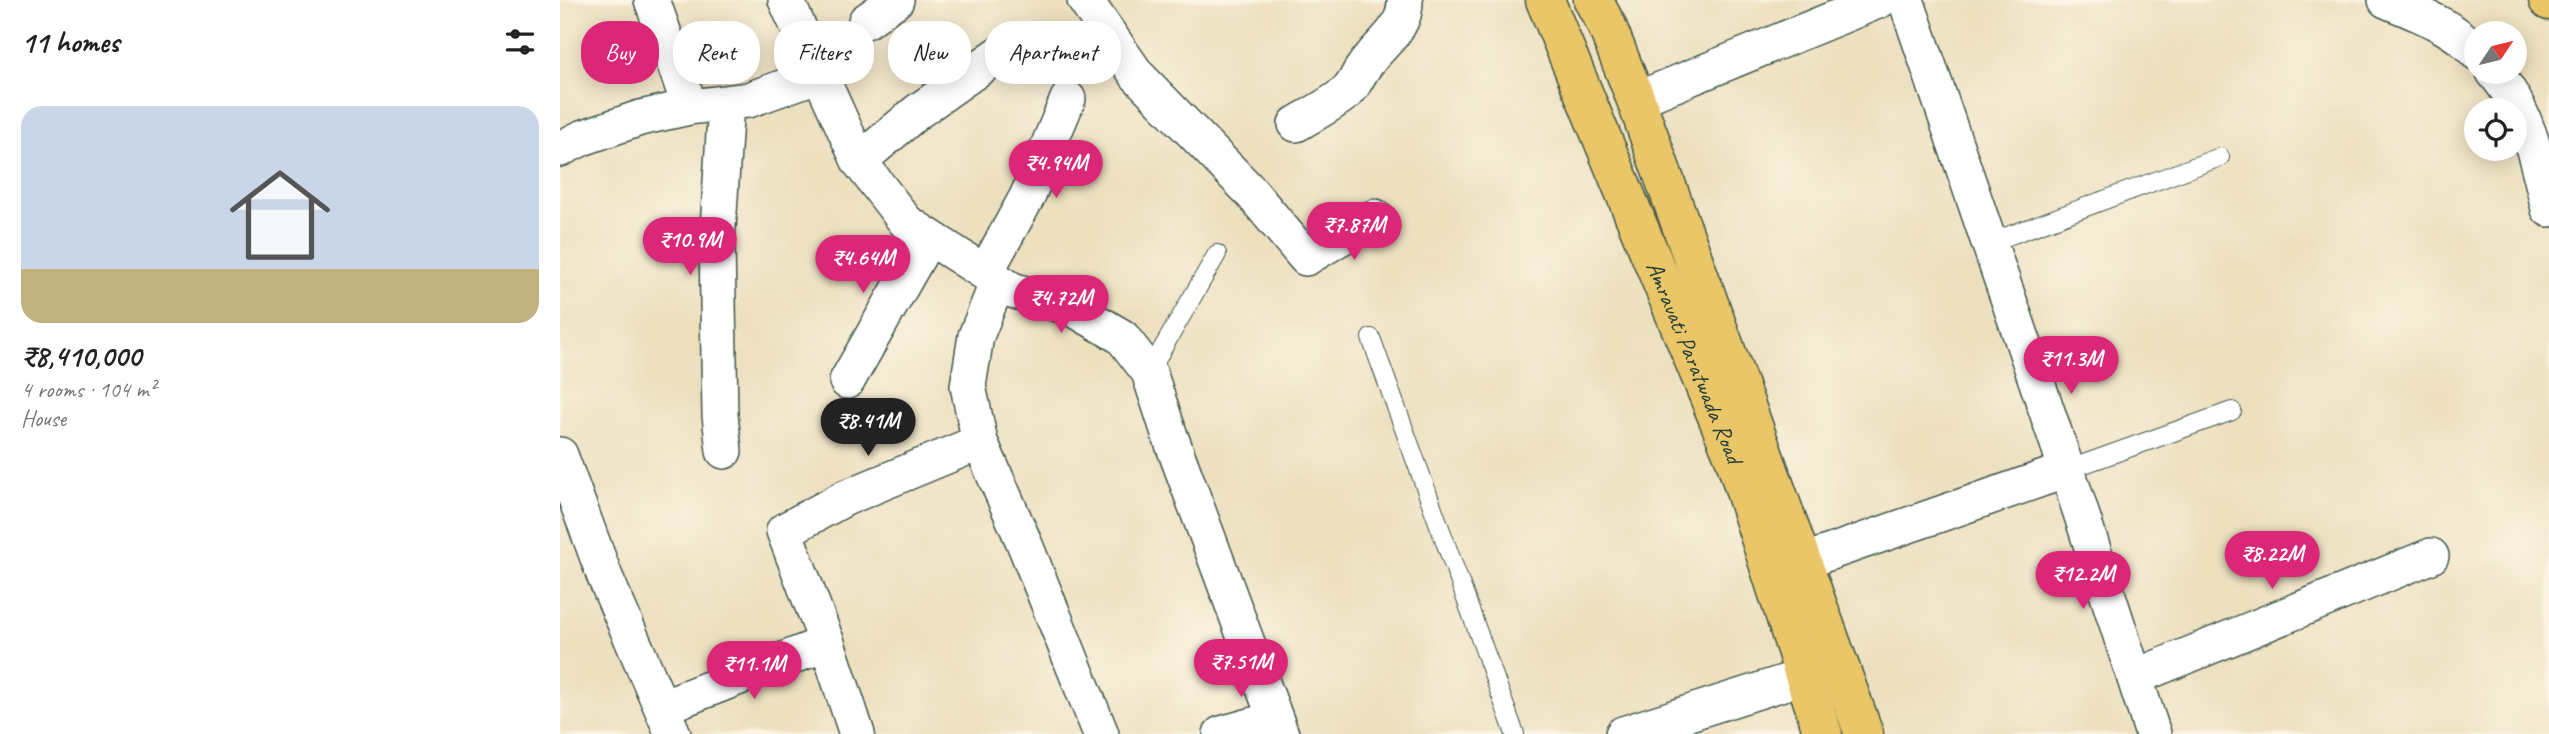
<!DOCTYPE html>
<meta charset="utf-8">
<style>
body{margin:0;font-family:Caveat,sans-serif;background:#f2f2f2;color:#222;height:100vh;display:flex;flex-direction:column;font-size:26px;white-space:nowrap}
*{box-sizing:border-box;margin:0}
p{font-size:23px;color:#767676}
.icon{flex:none;width:38px;height:38px;fill:none;stroke:currentColor;stroke-width:2;stroke-linecap:round;stroke-linejoin:round}
.map{position:relative;flex:1;overflow:hidden}
.panel{display:flex;flex-direction:column;background:#fff;width:560px}
.panel>*{flex:none}
.guide{position:absolute;left:21px;top:21px;width:665px;height:63px;display:flex;gap:14px}
.needle{width:46px;rotate:55deg}
.tools{position:absolute;left:1904px;top:21px;display:grid;gap:14px}
.tools a{display:grid;place-items:center;width:63px;height:63px;border-radius:50%;background:#fff;box-shadow:0 4px 18px #0003;font-size:35px}
.price{position:absolute;translate:-50% -60px;padding:0 16px;border-radius:24px;background:#db2777;color:#fff;font-size:23px;line-height:46px;filter:drop-shadow(0 2px 4px #0008)}
.price::after{content:'';position:absolute;left:50%;top:42px;width:21px;height:16px;margin-left:-10px;background:inherit;clip-path:polygon(0 0,100% 0,50% 100%)}
.price.active{background:#222;color:#fff}
ul{padding:0;list-style:none}
li{display:grid;align-content:center;gap:14px;height:371px;padding:0 21px}
li+li{border-top:2px solid #e0e0e0}
li span{display:grid;place-items:center;height:217px;border-radius:21px;color:#555}
li>.icon{margin-inline-start:auto}
span .icon{width:126px;height:126px;fill:#fffc;stroke-width:1}
li b{font-size:30px}
h2{display:flex;justify-content:space-between;align-items:center;height:84px;padding:0 21px;font-size:30px}
.tag{padding:0 24px;border-radius:28px;background:#fff;box-shadow:0 4px 18px #0003;font-size:24px;line-height:63px}
.tag.active{background:#db2777;color:#fff}
main{display:flex;flex:1;min-height:0}
.map>svg:first-child{display:block}
</style>
<main>
<section class="panel">
<h2>11 homes<svg class="icon" aria-label="filters" viewBox="0 0 24 24"><path d="M4 7h16M4 17h16"/><circle cx="9" cy="7" r="2"/><circle cx="15" cy="17" r="2"/></svg></h2>
<ul>
<li><span style="background:linear-gradient(#c9d6e8 75%,#c2b280 0)"><svg class="icon" aria-label="home" viewBox="0 0 24 24"><path d="M3 11l9-7 9 7M6 9v11h12V9"/></svg></span><div><b>₹8,410,000</b><p>4 rooms · 104 m²</p><p>House</p></div></li>
</ul>
</section>
<div class="map">
<svg width="1989" height="734" viewBox="0 0 1989 734">
<rect width="100%" height="100%" fill="#fcf5e5"/>
<filter id="ink" filterUnits="userSpaceOnUse"><feTurbulence type="fractalNoise" baseFrequency=".0143" numOctaves="2"/><feDisplacementMap in="SourceGraphic" scale="14" xChannelSelector="R" yChannelSelector="G"/><feConvolveMatrix kernelMatrix="1 2 1 2 8 2 1 2 1" color-interpolation-filters="sRGB"/></filter>
<filter id="wash" filterUnits="userSpaceOnUse"><feTurbulence type="fractalNoise" baseFrequency=".00686" numOctaves="4" result="noise"/><feDisplacementMap in="SourceGraphic" scale="28" xChannelSelector="R" yChannelSelector="G"/><feGaussianBlur stdDeviation="1.57" result="paint"/><feColorMatrix in="noise" values="0 0 0 0 0 0 0 0 0 0 0 0 0 0 0 0 0 1.4 0 .05"/><feComposite in="paint" operator="in"/></filter>
<g filter="url(#wash)">
<rect width="100%" height="100%" fill="#ede0bf"/>
</g>
<g filter="url(#ink)">
<g fill="none" stroke-linecap="round" stroke-linejoin="round">
<g stroke="#3e5549" stroke-width="20">
<path id="service" d="M1429 243 1660 157
M811 338 955 734
M589 372 657 254
M1507 470 1672 411"/>
</g>
<g stroke="#3e5549" stroke-width="38">
<path id="minor" d="M92 0 130 107
M226 0 299 161 346 222 452 290 514 309 562 337 589 372 610 436 721 734
M525 0 577 75 690 191 746 258 815 217
M1826 0C1856 13 1894 26 1916 52
M306 21 336 0
M1934 72C1967 109 1978 162 1989 209
M1076 100 1320 0
M736 124C753 114 773 104 788 91 795 84 797 76 803 68 818 44 846 31 845 0
M0 149 22 138 80 118 130 107 188 100 260 74
M299 161 357 112 452 45
M425 273 467 197 508 99
M438 281 416 336 408 386 420 442 463 540 541 734
M287 381 369 237
M164 451 160 415 157 244 166 103
M0 455 45 577 113 734
M1507 470 1593 734
M1213 569 1242 562 1507 470 1346 0
M1575 677 1871 556
M102 707 267 643
M297 734 267 643 224 531 285 498 420 442
M661 734 715 719
M1063 734 1273 667"/>
</g>
<g stroke="#3e5549" stroke-width="41">
<g id="primary">
<path id="s1" d="M985 0 1175 460 1263 734"/>
<path d="M1033 0 1047 26 1076 100 1304 734"/>
<path d="M1988 0 1989 1"/>
</g>
</g>
<use href="#service" stroke="#fff" stroke-width="18"/>
<use href="#minor" stroke="#fff" stroke-width="35"/>
<use href="#primary" stroke="#eac669" stroke-width="38"/>
</g>
</g>
<g text-anchor="middle" dominant-baseline="central" stroke-width="5" stroke-linejoin="round" paint-order="stroke">
<g font-size="24" fill="#1f3d34" stroke="#fcf5e5">
<text stroke="none"><textPath href="#s1" startOffset="392">Amravati Paratwada Road</textPath></text>
</g>
</g>
</svg>
<div class="tools">
<a><svg class="needle" viewBox="-14 -14 28 28"><path d="M0-13l5 13h-10z" fill="#e53935"/><path d="M0 13l5-13h-10z" fill="#767676"/></svg></a>
<a><svg class="icon" aria-label="locate" viewBox="0 0 24 24"><circle cx="12" cy="12" r="6"/><path d="M12 2v4M12 18v4M2 12h4M18 12h4"/></svg></a>
</div>
<b class="price" style="left:496px;top:200px">₹4.94M</b>
<b class="price" style="left:794px;top:262px">₹7.87M</b>
<b class="price" style="left:130px;top:277px">₹10.9M</b>
<b class="price" style="left:303px;top:295px">₹4.64M</b>
<b class="price" style="left:501px;top:335px">₹4.72M</b>
<b class="price" style="left:1511px;top:396px">₹11.3M</b>
<b class="price active" style="left:308px;top:458px">₹8.41M</b>
<b class="price" style="left:1712px;top:591px">₹8.22M</b>
<b class="price" style="left:1523px;top:611px">₹12.2M</b>
<b class="price" style="left:681px;top:699px">₹7.51M</b>
<b class="price" style="left:194px;top:701px">₹11.1M</b>
<div class="guide">
<a class="tag active">Buy</a>
<a class="tag">Rent</a>
<a class="tag">Filters</a>
<a class="tag">New</a>
<a class="tag">Apartment</a>
</div>
</div>
</main>
